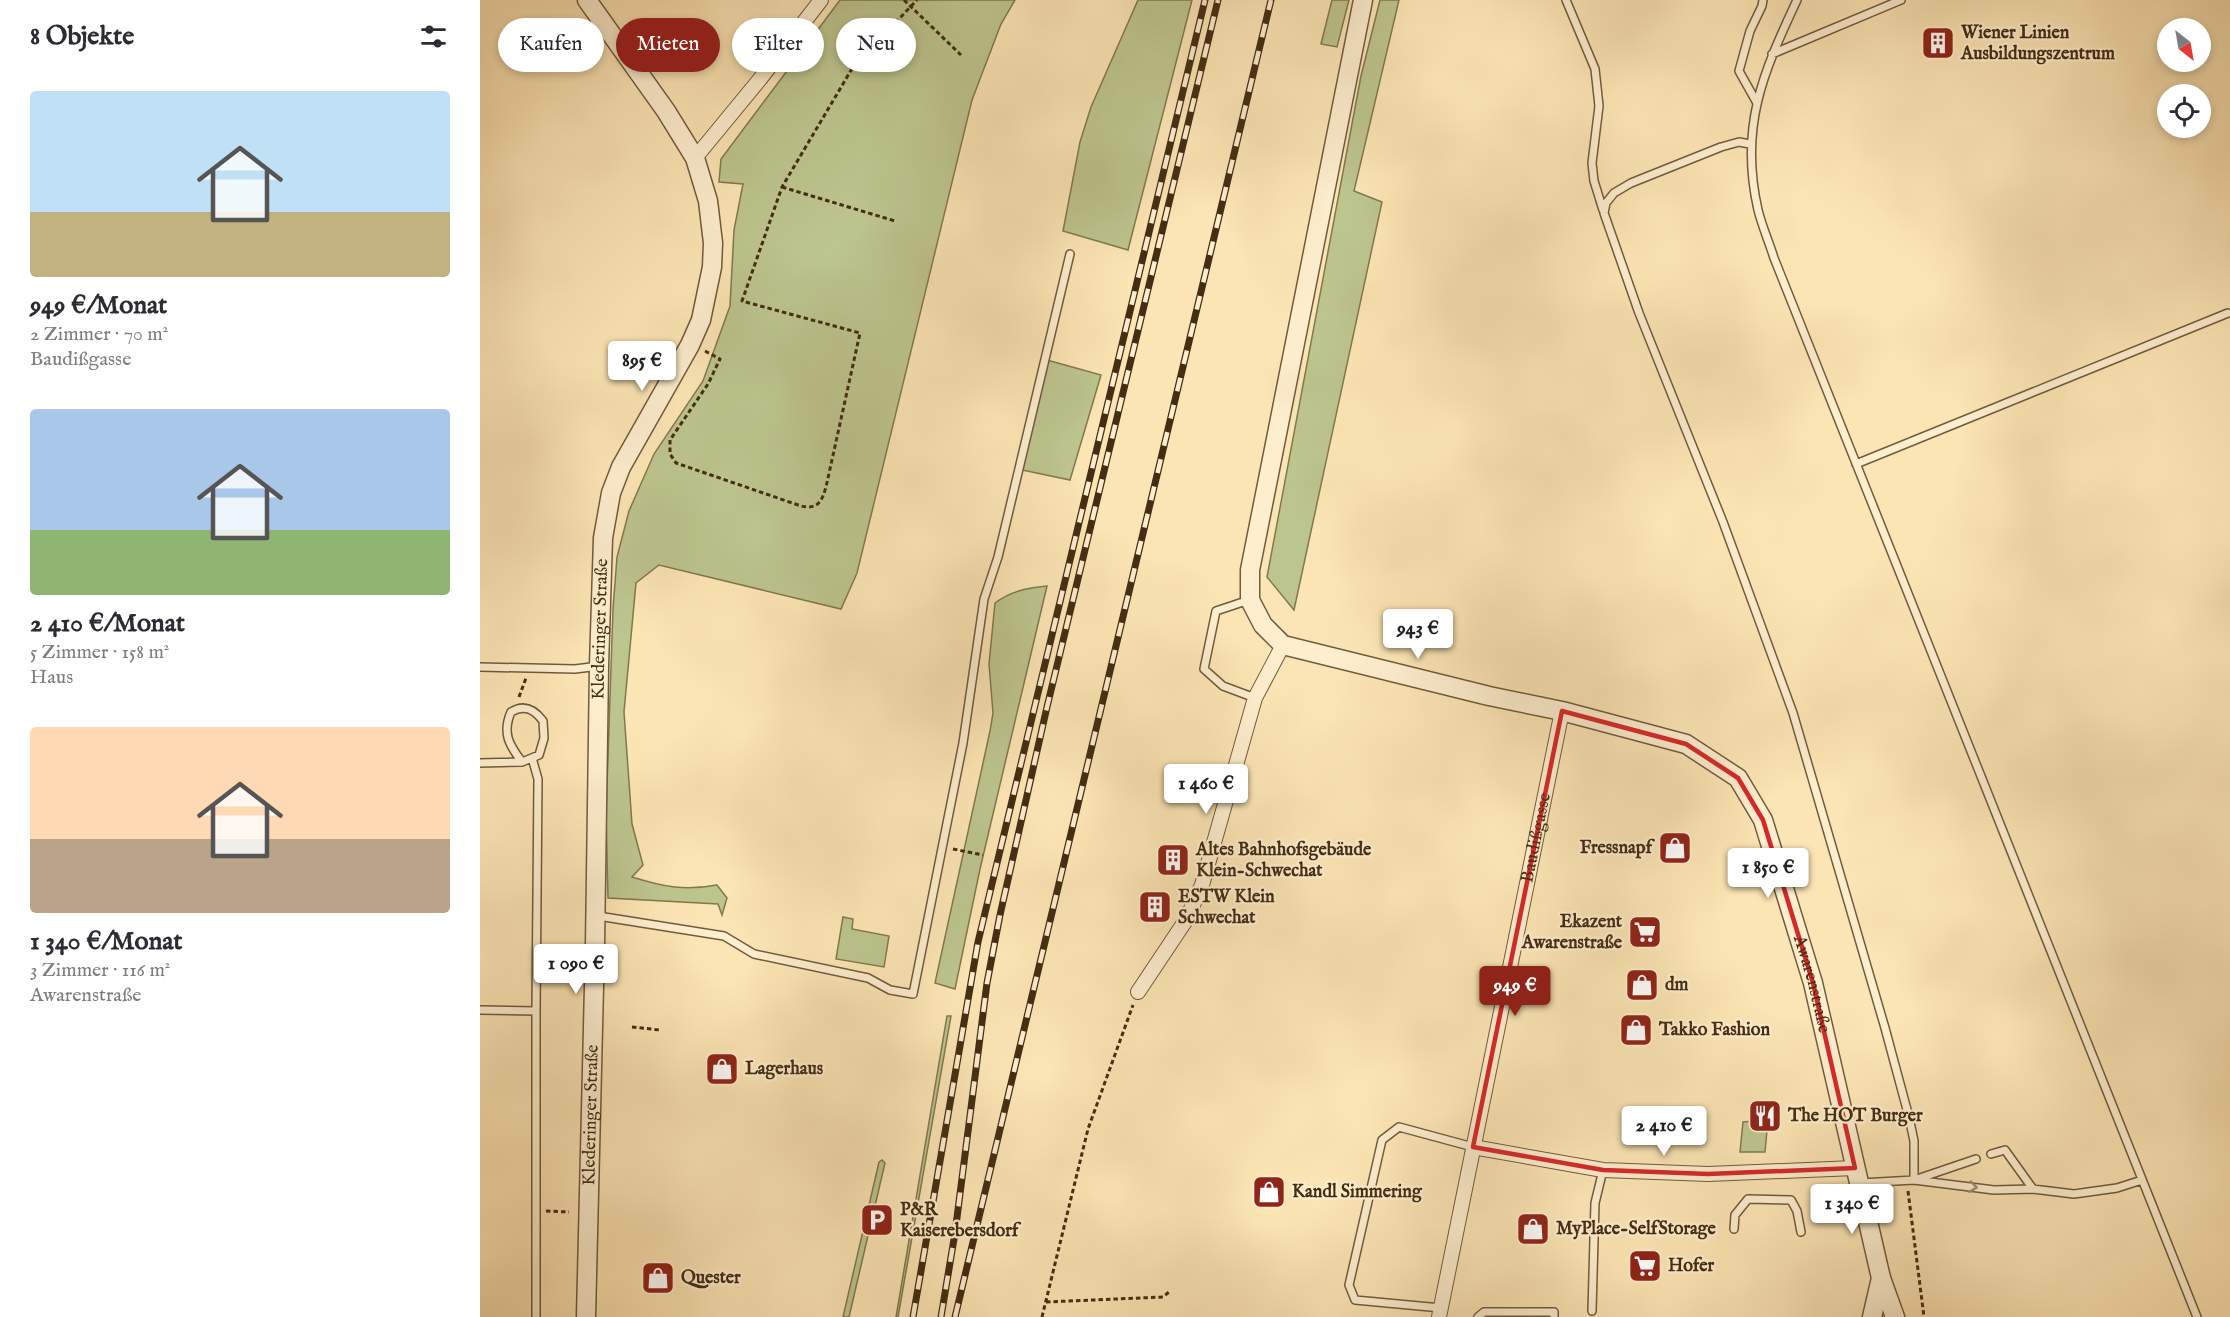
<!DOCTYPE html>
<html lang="de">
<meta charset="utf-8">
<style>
body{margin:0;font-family:"IM FELL English",serif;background:#f2f2f3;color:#2b2b33;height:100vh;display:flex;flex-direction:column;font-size:22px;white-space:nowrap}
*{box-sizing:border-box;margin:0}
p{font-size:20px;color:#7c7c81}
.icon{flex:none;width:33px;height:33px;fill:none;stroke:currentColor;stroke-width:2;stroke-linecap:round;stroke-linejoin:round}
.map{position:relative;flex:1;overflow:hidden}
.side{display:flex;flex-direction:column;background:#fff;width:480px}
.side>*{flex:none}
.top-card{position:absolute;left:18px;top:18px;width:570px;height:54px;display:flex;gap:12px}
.needle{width:39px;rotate:149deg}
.buttons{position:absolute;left:1677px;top:18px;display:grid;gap:12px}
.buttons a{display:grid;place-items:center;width:54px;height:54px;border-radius:50%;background:#fff;box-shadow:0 3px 9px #0003;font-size:30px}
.price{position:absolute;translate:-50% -51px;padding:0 14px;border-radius:6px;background:#fff;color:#222;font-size:20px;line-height:39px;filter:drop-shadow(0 2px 3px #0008)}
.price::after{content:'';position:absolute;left:50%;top:36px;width:18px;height:14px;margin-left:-9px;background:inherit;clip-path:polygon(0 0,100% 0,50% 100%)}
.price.active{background:#8f2418;color:#fff}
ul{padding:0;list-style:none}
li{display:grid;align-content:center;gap:12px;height:318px;padding:0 30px}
li span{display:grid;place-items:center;height:186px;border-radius:6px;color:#555}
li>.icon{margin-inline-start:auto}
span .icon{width:108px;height:108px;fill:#fffc;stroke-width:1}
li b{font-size:26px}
h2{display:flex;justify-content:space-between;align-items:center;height:72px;padding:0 30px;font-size:26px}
.pill{padding:0 21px;border-radius:27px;background:#fff;box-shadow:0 3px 9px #0003;font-size:21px;line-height:54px}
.pill.active{background:#8f2418;color:#fff}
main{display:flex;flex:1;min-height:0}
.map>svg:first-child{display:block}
</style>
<main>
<section class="side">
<h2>8 Objekte<svg class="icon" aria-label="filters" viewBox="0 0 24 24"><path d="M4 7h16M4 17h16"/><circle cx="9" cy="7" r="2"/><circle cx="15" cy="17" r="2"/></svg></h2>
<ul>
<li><span style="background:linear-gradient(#bfe0f5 65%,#c2b280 0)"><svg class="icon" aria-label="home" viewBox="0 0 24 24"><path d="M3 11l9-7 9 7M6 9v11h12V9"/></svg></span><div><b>949 €/Monat</b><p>2 Zimmer · 70 m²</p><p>Baudißgasse</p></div></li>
<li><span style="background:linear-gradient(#a9c7e8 65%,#8fb573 0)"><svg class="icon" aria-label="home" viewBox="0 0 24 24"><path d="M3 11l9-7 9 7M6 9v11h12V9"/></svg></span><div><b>2 410 €/Monat</b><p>5 Zimmer · 158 m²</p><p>Haus</p></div></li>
<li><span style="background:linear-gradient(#ffd9b3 60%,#b9a48a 0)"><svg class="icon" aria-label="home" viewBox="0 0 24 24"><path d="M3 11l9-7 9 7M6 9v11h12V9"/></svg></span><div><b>1 340 €/Monat</b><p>3 Zimmer · 116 m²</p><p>Awarenstraße</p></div></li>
</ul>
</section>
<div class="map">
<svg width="1750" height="1317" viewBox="0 0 1750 1317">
<rect width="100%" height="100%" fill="#fce5b4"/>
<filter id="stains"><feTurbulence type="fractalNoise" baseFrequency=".00333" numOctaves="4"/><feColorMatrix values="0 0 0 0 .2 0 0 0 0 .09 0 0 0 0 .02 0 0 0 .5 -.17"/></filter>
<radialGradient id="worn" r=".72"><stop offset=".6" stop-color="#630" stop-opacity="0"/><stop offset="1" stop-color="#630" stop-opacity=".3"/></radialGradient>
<path fill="#bdc58e" stroke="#807950" stroke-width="1.5" d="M360 0H535L521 24 492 100 377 573 361 609 179 565 156 583 144 712 152 824 163 865 152 877C184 887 205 891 237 885L247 898 242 915 238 904 128 898 126 815 133 609 137 557 149 511 174 454 223 381 250 306 254 230 263 184 239 182 241 159Z
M658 0H712L648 250 583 231 600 142 611 107Z
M852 0H869L857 47 841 44Z
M900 0H919L874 191 902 202 814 610 787 577 881 76Z
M567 360 621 375 590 480 542 470Z
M567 586 500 869 475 989 455 983 510 731 513 713 509 664 515 603C531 591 547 588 567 586Z
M363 917 373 919 372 929 409 936 404 967 356 959Z
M467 1016H471L418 1317H416Z
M1275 1121V1129L1287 1130 1285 1152H1260L1263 1122Z
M402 1160 405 1163 369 1317H363L399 1162Z"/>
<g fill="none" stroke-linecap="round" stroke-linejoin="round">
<g stroke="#725b3a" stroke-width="10">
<path id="service" d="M1086 0 1115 69 1119 106 1112 163 1114 181 1123 210
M1317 0C1283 73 1259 127 1278 210 1282 226 1289 242 1294 258L1717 1317
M1292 54 1421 0
M1277 103 1259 71 1270 31 1282 6 1283 0
M1270 144 1259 142 1241 147 1151 183 1134 193 1126 203 1124 213 1159 313 1243 522 1313 713 1405 1028 1429 1117 1434 1141V1180
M1376 464 1748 313
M769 600 736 611 724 669 743 686 775 698
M0 667 95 669 119 666
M0 763 42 762 59 755 64 738 63 721C54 709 44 704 31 712 22 733 29 745 42 762
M118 916 244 936 274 954 388 978 410 990 433 994 483 743 504 599 518 557 590 254
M0 1010 56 1011 58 779 52 758
M1511 1154 1525 1150 1553 1189
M1437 1179 1496 1159
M1381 1183 1434 1180 1514 1190 1553 1189 1594 1194 1637 1188 1662 1180
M1254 1229 1255 1215 1268 1199 1311 1200 1317 1211 1321 1232
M961 1308 875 1300 869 1285 902 1140 919 1127 993 1147
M1112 1311 1115 1203 1123 1170
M56 1317V1011
M998 1317 1004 1312H1074V1317"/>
</g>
<g stroke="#725b3a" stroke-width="16">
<g id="minor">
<path d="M215 158 280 79 341 0"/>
<path d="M658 992 706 920 722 885 775 698 803 645"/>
<path d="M993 1147 1123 1170 1228 1174 1375 1168"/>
<path id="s1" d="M959 1317 1082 711"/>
</g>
</g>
<g stroke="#725b3a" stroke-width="21">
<g id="tertiary">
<path id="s2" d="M883 0 770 570V600L783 625 803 645 1009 696 1082 711 1206 744 1258 778 1283 820 1333 983 1401 1278 1415 1317"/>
<path id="s3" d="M106 1317 115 945 119 666 123 538 131 493 141 467 210 345 221 320 232 267 233 243 228 201 215 158 186 111 107 0"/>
<path d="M1392 1317 1401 1278"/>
</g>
</g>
<path stroke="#442d12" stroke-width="3" stroke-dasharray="4.5 3" stroke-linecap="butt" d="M424 0 481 55
M302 187 415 221
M225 351 240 359 228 384 190 440V454L196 463 321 506C338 510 342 501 346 487L380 333 262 301 302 187 373 67 437 0
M39 697 46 678
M473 849 503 855
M152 1027 180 1030
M1428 1191 1444 1317
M66 1211 89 1212
M566 1302 683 1297 689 1292
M562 1317 608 1129 653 1005"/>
<use href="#service" stroke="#fdeece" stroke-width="7"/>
<use href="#minor" stroke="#fdeece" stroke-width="14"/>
<use href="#tertiary" stroke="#fdeece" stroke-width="18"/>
<g stroke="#442d12" stroke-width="7">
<path id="rail" d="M433 1317 498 942 725 0
M461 1317 475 1233 507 983 520 915 567 707 738 0
M475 1317 791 0"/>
</g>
<use href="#rail" stroke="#fdeece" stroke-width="4.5" stroke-dasharray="14" stroke-linecap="butt"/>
</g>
<defs><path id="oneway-chevron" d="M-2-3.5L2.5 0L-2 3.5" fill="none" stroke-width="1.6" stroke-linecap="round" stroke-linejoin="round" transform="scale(1.5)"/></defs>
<use stroke="#a08e70" href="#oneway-chevron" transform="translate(1493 1187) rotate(7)"/>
<path fill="none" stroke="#d62828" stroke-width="4.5" stroke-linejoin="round" d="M1082 711 1206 744 1258 778 1283 820 1333 983 1375 1168 1228 1174 1123 1170 993 1147Z"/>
<defs>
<g id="building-square" transform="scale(1.725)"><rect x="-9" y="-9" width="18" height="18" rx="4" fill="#8f2418" stroke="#fdeece"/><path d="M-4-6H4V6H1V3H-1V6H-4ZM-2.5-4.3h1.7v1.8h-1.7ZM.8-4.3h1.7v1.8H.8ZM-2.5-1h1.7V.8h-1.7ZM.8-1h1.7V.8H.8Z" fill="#fff"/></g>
<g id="shop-square" transform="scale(1.725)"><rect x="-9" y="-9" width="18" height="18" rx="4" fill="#8f2418" stroke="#fdeece"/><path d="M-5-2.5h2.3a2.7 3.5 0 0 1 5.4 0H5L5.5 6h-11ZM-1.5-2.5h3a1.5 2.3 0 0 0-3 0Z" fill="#fff"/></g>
<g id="supermarket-square" transform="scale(1.725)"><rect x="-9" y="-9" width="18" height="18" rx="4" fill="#8f2418" stroke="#fdeece"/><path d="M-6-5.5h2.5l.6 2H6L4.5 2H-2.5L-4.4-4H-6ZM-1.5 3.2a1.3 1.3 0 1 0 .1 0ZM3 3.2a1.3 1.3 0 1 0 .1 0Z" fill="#fff"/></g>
<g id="restaurant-square" transform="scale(1.725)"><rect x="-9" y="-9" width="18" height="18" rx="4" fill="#8f2418" stroke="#fdeece"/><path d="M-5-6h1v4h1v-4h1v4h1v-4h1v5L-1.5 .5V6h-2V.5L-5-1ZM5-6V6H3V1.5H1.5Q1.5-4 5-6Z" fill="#fff"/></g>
<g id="parking-square" transform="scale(1.725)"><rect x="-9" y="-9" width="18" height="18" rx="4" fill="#8f2418" stroke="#fdeece"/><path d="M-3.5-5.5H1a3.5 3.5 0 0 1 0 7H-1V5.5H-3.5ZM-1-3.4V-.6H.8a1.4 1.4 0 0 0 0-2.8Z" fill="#fff"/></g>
</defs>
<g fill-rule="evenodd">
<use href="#building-square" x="1458" y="43"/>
<use href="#shop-square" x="1195" y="848"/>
<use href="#building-square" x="693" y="860"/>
<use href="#building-square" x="675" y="907"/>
<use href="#supermarket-square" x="1165" y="932"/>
<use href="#shop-square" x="1162" y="985"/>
<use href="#shop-square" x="1156" y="1030"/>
<use href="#shop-square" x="242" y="1069"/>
<use href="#restaurant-square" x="1285" y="1116"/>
<use href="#shop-square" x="789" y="1192"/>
<use href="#parking-square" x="397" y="1220"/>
<use href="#shop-square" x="1053" y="1229"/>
<use href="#supermarket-square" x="1165" y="1266"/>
<use href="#shop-square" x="178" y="1278"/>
</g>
<g text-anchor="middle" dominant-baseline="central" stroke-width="4.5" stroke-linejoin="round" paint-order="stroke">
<g font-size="18" font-weight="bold" fill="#442d12" stroke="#fdeece" text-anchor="start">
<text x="1481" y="33">Wiener Linien<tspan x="1481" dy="21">Ausbildungszentrum</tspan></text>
<text x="1172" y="848" text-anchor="end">Fressnapf</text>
<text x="716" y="850">Altes Bahnhofsgebäude<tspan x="716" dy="21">Klein-Schwechat</tspan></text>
<text x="698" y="897">ESTW Klein<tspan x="698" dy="21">Schwechat</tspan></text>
<text x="1142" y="922" text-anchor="end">Ekazent<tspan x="1142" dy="21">Awarenstraße</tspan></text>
<text x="1185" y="985">dm</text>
<text x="1179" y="1030">Takko Fashion</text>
<text x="265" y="1069">Lagerhaus</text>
<text x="1308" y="1116">The HOT Burger</text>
<text x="812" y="1192">Kandl Simmering</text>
<text x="420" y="1210">P&amp;R<tspan x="420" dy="21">Kaiserebersdorf</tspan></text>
<text x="1076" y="1229">MyPlace-SelfStorage</text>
<text x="1188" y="1266">Hofer</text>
<text x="201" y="1278">Quester</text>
</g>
<g font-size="18" fill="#442d12" stroke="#fdeece">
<text stroke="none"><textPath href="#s3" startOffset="688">Klederinger Straße</textPath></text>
<text stroke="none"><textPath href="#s1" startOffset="489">Baudißgasse</textPath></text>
<text stroke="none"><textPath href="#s2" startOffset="1365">Awarenstraße</textPath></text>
<text stroke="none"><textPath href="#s3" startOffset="202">Klederinger Straße</textPath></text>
</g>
</g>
<rect width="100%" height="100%" filter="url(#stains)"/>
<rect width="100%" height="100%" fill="url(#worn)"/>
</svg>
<div class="buttons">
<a><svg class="needle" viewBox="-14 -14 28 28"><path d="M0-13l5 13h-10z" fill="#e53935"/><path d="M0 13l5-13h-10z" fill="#7c7c81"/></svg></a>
<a><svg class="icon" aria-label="locate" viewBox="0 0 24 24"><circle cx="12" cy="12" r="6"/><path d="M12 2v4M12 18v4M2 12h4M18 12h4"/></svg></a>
</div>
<b class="price" style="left:162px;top:392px">895 €</b>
<b class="price" style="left:938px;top:660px">943 €</b>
<b class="price" style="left:726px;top:815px">1 460 €</b>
<b class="price" style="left:1288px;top:899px">1 850 €</b>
<b class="price" style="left:96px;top:995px">1 090 €</b>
<b class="price active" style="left:1035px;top:1017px">949 €</b>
<b class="price" style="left:1184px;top:1157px">2 410 €</b>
<b class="price" style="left:1372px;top:1235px">1 340 €</b>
<div class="top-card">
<a class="pill">Kaufen</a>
<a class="pill active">Mieten</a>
<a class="pill">Filter</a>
<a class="pill">Neu</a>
</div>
</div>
</main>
